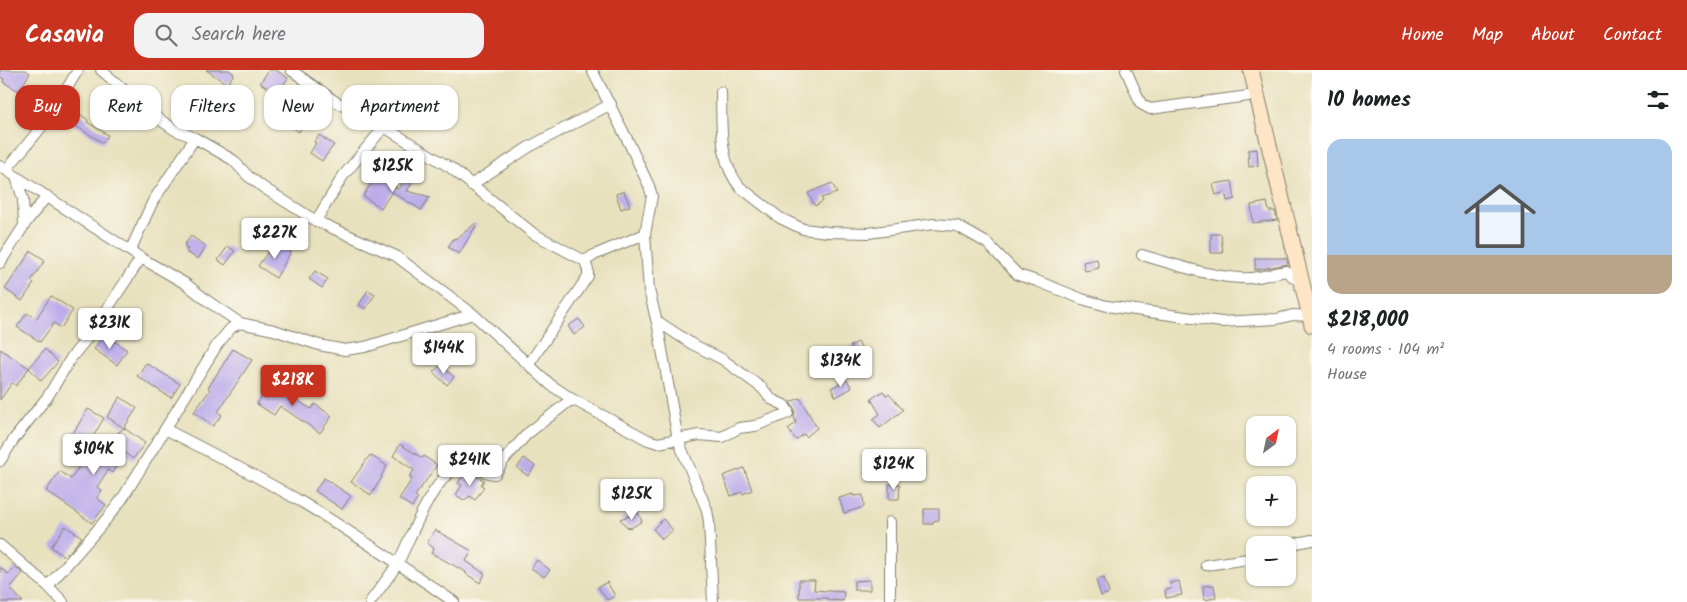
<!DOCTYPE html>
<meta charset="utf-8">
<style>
body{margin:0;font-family:Kalam,sans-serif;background:#f2f2f2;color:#202124;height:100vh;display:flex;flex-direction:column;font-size:19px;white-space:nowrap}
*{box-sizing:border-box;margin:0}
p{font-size:16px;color:#757577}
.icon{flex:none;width:28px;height:28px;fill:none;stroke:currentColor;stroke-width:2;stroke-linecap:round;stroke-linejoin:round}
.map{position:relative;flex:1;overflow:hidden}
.details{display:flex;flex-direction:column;background:#fff;width:375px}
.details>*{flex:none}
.guide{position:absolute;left:15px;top:15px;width:475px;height:45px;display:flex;gap:10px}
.needle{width:32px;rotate:33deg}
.fabs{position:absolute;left:1246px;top:346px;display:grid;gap:10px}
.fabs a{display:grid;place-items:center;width:50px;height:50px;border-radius:10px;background:#fff;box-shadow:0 1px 4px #0004;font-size:25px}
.price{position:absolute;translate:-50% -42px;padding:0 11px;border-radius:5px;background:#fff;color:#222;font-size:16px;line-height:32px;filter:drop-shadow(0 1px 2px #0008)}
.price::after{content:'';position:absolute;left:50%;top:30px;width:15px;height:11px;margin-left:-8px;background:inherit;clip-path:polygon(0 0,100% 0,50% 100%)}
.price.on{background:#c8321e;color:#fff}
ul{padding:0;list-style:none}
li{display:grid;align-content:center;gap:10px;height:265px;padding:0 15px}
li+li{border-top:1px solid #e0e0e0}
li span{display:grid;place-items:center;height:155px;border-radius:15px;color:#555}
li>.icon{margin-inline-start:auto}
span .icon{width:90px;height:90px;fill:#fffc;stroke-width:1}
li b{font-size:21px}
h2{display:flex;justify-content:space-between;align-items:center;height:60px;padding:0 15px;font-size:21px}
.chip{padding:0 18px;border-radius:15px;background:#fff;box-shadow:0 1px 4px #0004;font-size:18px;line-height:45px}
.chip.on{background:#c8321e;color:#fff}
header{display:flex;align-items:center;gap:30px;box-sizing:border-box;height:70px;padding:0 25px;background:#c8321e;color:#fff}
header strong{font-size:24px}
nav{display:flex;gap:28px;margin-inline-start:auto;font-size:18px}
.search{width:350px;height:45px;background:#f2f2f2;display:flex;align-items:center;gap:12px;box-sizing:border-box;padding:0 18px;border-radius:15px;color:#757577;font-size:19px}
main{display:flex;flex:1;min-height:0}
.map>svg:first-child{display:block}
</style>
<header>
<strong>Casavia</strong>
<div class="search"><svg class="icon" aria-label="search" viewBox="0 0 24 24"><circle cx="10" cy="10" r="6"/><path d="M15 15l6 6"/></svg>Search here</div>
<nav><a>Home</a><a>Map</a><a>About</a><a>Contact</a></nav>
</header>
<main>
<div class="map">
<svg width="1312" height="532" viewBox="0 0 1312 532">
<rect width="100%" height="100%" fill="#fbf7ec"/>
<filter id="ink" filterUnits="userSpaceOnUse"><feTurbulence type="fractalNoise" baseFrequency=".02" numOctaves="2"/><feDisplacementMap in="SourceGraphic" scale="10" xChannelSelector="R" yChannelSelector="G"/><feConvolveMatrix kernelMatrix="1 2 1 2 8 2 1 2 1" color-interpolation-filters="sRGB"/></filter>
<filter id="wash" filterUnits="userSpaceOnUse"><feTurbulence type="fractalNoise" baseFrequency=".0096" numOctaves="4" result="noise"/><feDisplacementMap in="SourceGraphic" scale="20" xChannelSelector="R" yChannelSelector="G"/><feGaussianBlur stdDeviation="1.12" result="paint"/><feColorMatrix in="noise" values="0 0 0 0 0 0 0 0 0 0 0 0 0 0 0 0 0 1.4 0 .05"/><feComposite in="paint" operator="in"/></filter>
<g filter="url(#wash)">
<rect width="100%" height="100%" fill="#e8e1be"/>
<g id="blocks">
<path fill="#bcadea" d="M0 0H25L30 3 19 21 3 12 4 9 0 7Z
M206 0H229L234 4 227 14Z
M269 0H276L288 8 277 24 260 13Z
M73 39 88 50 87 52 108 65 103 73 66 50Z
M302 40 310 45 299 62 290 56Z
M319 65 334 75 322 91 310 83 316 73 314 72Z
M1257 79 1258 96 1249 97 1248 80Z
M377 105 396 116 395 118 399 119 405 109 412 113 407 121 430 127 421 140 392 122 381 138 363 126Z
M1232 111 1235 129 1227 131 1225 122 1216 125 1213 114Z
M832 113 837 123 821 128 823 131 815 136 808 123Z
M624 121 630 136 621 139 616 124Z
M1267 132 1269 141H1275L1277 150 1253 153 1251 135Z
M476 153 477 154 459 184 448 177 454 168 456 169Z
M1211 164H1221L1223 183H1211Z
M191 166 206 176 198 189 186 182 188 179 185 178V174Z
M275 172 291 182 276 208 258 196Z
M228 176 235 181 225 195 218 190Z
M31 181 45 190 31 211 34 213 22 231 5 219Z
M1255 188H1286L1288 194 1255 200Z
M1097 189 1099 198 1085 201 1083 192Z
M315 201 328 209 322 218 309 209Z
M368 220 375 224 366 239 359 235Z
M51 226 73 240 61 258 54 253 40 272 17 257 27 243 36 249Z
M579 249 585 257 574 265 568 256Z
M104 264 127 280 117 295 94 279Z
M858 272 867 289 843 300 836 287 852 279 850 276Z
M0 279 29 298 16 316 12 313 0 330Z
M45 279 58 292 41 311 29 298Z
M233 279 252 290 218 342 222 345 213 356 194 342 210 320 208 318Z
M146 293 180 314 171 328 137 306Z
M441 295 454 307 447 315 433 302Z
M847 310 852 318 836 327 831 318Z
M271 311 297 326 295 329 311 339 315 334 332 346 320 363 280 336 274 345 257 334Z
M883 321 887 326 889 324 903 340 880 358 873 349 880 344 871 329Z
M120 327 137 338 124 358 107 347Z
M800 328 817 358 806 367 804 364 796 370 788 359 796 353 794 347 795 340 790 332Z
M88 339 104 348 88 375 72 365Z
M124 358 145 373 133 389 125 383 112 403 108 400 97 417 102 420 97 428 106 435 92 453 46 421 60 401 71 409 82 392Z
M400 374 422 388 424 386 437 395 415 426 418 428 412 437 399 429 412 409 409 407 414 400 393 386Z
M370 385 387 396 381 406 382 407 371 425 351 412Z
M524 388 535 396 528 406 517 398Z
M744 398 752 420 743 424 742 422 731 426 723 406Z
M464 404 468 406 469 404 475 406 484 410 481 415 484 417 475 430 470 426 464 430 456 425 462 415 458 413Z
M324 408 351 426 342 439 315 421Z
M889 414H900L899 429H889Z
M853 424V426L863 425 864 437 844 443 839 428Z
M924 439H939V450L933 451V454H924Z
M638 443 642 451 631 458 627 457 620 449Z
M663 449 673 460 662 469 653 459Z
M65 456 82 467 65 487 51 477Z
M435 460 472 481 466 491 485 504 480 513 465 503 466 502 431 483 434 478 427 473Z
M537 490 550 500 544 507 531 498Z
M0 497 8 504 15 497 23 503 10 518 23 532H0Z
M1104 508 1109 523 1101 526 1096 510Z
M799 510H815L814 520 844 522 843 531 827 530V528H799Z
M870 510V520H854V511Z
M1179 511 1182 525 1166 528 1165 520 1171 519 1170 513Z
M607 512 615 526 607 530 598 517Z
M1214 515 1216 528 1204 530 1203 516Z"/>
</g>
</g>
<g filter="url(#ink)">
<use href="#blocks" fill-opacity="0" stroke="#827e6d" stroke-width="1"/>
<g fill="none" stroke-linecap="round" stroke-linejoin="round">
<g stroke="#827e6d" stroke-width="12">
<path id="minor" d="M101 0 153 45 175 60 195 68 233 90 248 106 264 118 316 151 396 186 473 244 551 315 572 329 648 370 658 373 699 365 722 367 739 358 755 356 788 343V341L784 335 771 329 762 318 722 289 692 274 657 251
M291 0 336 32 384 57 451 98 534 164 585 191
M592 0 629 73 649 116 652 126 645 164 649 220 658 257 678 370 707 440 709 452 713 532
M1126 0 1141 34 1150 39 1256 25
M721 22C722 53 718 91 740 117L780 148 803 159 828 162 868 163 934 154 957 156 987 173 1018 205 1037 211 1082 229 1107 236 1221 252 1277 249 1293 245 1310 246
M0 96 141 188 186 214 209 232 240 253 274 260 319 275 345 280 365 277 473 244
M6 100 49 48 78 0
M16 107 23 129 24 155
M471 115 529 77 611 34
M316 151 343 106 384 57
M130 181 153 131 195 68
M1142 185C1174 194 1219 210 1251 208 1263 207 1274 203 1286 201L1302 214
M0 193 27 151 47 126
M529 294 588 206V200L585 191 594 185 645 164
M165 359C212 383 259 407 305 434 356 465 405 498 454 532
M0 391 14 369 48 326 71 288 92 262 141 188
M890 452V532
M0 475 48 516 63 532
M1287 475 1312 470
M1206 495 1255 488
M48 516C73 487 100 459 122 429L217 275 231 258 240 253
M370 532C380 518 391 505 399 491 410 469 434 405 458 398 471 394 482 403 495 404L504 390 527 364 572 329"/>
</g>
<g stroke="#827e6d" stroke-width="17">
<path id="secondary" d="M1251 0 1312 255"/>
</g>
<use href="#minor" stroke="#fff" stroke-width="10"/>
<use href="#secondary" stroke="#fee5c5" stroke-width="15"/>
</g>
</g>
</svg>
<div class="fabs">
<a><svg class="needle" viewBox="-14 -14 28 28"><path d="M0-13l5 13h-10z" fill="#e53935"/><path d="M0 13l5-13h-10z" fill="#757577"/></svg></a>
<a>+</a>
<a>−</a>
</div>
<b class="price" style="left:393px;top:123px">$125K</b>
<b class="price" style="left:275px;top:190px">$227K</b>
<b class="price" style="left:110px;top:280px">$231K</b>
<b class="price" style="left:444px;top:305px">$144K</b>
<b class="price" style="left:841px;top:318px">$134K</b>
<b class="price on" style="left:293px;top:337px">$218K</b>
<b class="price" style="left:94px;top:406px">$104K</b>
<b class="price" style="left:470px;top:417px">$241K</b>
<b class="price" style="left:894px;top:421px">$124K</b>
<b class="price" style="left:632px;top:451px">$125K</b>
<div class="guide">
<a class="chip on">Buy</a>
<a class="chip">Rent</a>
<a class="chip">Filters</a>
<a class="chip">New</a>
<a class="chip">Apartment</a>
</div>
</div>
<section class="details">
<h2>10 homes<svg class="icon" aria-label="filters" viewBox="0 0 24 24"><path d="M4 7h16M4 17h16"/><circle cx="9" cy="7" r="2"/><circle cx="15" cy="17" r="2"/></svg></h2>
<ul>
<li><span style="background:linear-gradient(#a9c7e8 75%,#b9a48a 0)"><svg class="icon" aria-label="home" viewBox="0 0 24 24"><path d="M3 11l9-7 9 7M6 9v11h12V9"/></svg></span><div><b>$218,000</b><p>4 rooms · 104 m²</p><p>House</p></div></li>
</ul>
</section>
</main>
